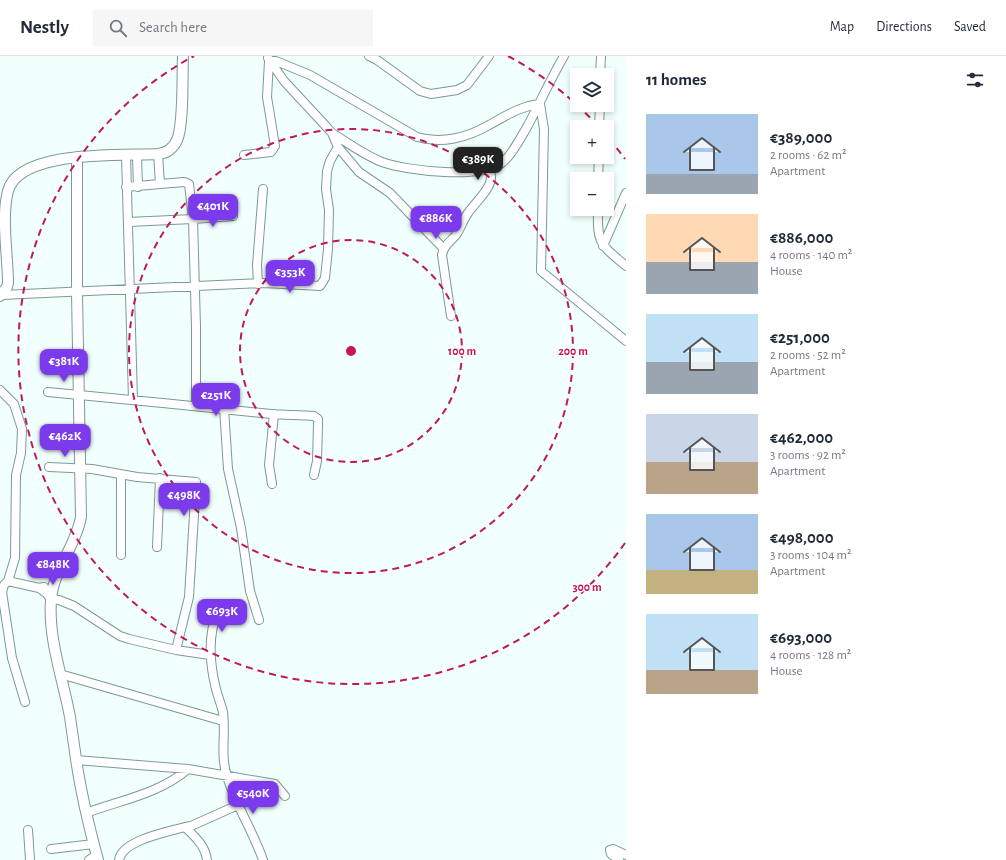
<!DOCTYPE html>
<meta charset="utf-8">
<style>
body{margin:0;font-family:"Alegreya Sans",sans-serif;background:#f6f6f7;color:#1f2937;height:100vh;display:flex;flex-direction:column;font-size:15px;white-space:nowrap}
*{box-sizing:border-box;margin:0}
p{font-size:13px;color:#747a83}
.icon{flex:none;width:22px;height:22px;fill:none;stroke:currentColor;stroke-width:2;stroke-linecap:round;stroke-linejoin:round}
.map{position:relative;flex:1;overflow:hidden}
.drawer{display:flex;flex-direction:column;background:#fff;width:380px}
.drawer>*{flex:none}
.buttons{position:absolute;left:570px;top:12px;display:grid;gap:8px}
.buttons a{display:grid;place-items:center;width:44px;height:44px;border-radius:0px;background:#fff;box-shadow:0 2px 6px #0003;font-size:20px}
.price{position:absolute;translate:-50% -34px;padding:0 9px;border-radius:8px;background:#7c3aed;color:#fff;font-size:13px;line-height:26px;filter:drop-shadow(0 1px 2px #0008)}
.price::after{content:'';position:absolute;left:50%;top:24px;width:12px;height:9px;margin-left:-6px;background:inherit;clip-path:polygon(0 0,100% 0,50% 100%)}
.price.on{background:#222;color:#fff}
ul{padding:0;list-style:none}
li{display:flex;align-items:center;gap:12px;height:100px;padding:0 20px}
li span{display:grid;place-items:center;flex:none;width:112px;height:80px;border-radius:0px;color:#555}
li>.icon{margin-inline-start:auto}
span .icon{width:48px;height:48px;fill:#fffc;stroke-width:1}
li b{font-size:17px}
h2{display:flex;justify-content:space-between;align-items:center;height:48px;padding:0 20px;font-size:17px}
header{display:flex;align-items:center;gap:24px;box-sizing:border-box;height:56px;padding:0 20px;background:#fff;border-bottom:1px solid #e0e1e3}
header strong{font-size:19px}
nav{display:flex;gap:22px;margin-inline-start:auto;font-size:14px}
.search{width:280px;height:36px;background:#f6f6f7;display:flex;align-items:center;gap:10px;box-sizing:border-box;padding:0 14px;border-radius:0px;color:#747a83;font-size:15px}
main{display:flex;flex:1;min-height:0}
.map>svg:first-child{display:block}
</style>
<header>
<strong>Nestly</strong>
<div class="search"><svg class="icon" aria-label="search" viewBox="0 0 24 24"><circle cx="10" cy="10" r="6"/><path d="M15 15l6 6"/></svg>Search here</div>
<nav><a>Map</a><a>Directions</a><a>Saved</a></nav>
</header>
<main>
<div class="map">
<svg width="626" height="804" viewBox="0 0 626 804">
<rect width="100%" height="100%" fill="#f1fffd"/>
<g fill="none" stroke-linecap="round" stroke-linejoin="round">
<g stroke="#7a9a97" stroke-width="10">
<path id="minor" d="M369 0 377 4 420 35 431 38 457 34 467 29 489 0
M268 2 284 25 323 67 332 77 338 91 359 116 390 137 443 192
M600 19 601 0
M599 71 600 49
M332 77C348 87 364 99 382 106 407 115 484 124 504 105 513 97 519 84 526 73 539 49 550 24 564 0
M244 99 271 96 275 90 267 41 269 5H276L310 19 417 81C441 88 467 82 489 69 506 60 520 50 540 48L544 73 541 215 626 285
M126 100 133 343
M137 100 138 131
M598 123 599 101
M160 128 184 126 189 128 193 163 233 160
M126 131 160 128 158 98
M598 153C597 188 600 188 626 210
M128 166 193 163 196 271V350
M603 190 626 137
M258 228 257 209 263 133
M2 239 264 227 320 230 325 222 328 193 329 154 326 133 327 115 330 105 338 91
M451 260 442 199C444 189 450 186 456 179 461 172 463 164 468 157 475 146 498 128 489 114
M0 334 14 348 22 373 21 397 16 419 15 502 8 525
M48 336C122 343 197 350 271 358 285 359 300 359 314 360L318 363V369L317 405 314 419
M224 352 228 413 241 472 250 535 259 564
M49 411 92 413 137 421 196 426 189 541 176 594
M272 428 269 409 274 358
M157 491 160 422
M121 499V419
M39 532 46 537 51 543 59 544 74 550 120 580 129 583 176 594 210 599
M218 552C208 580 209 605 216 633 218 641 221 648 223 656 226 678 220 699 227 720 236 750 253 775 263 804
M60 618 223 665
M25 646 12 602 2 536 4 529 8 525 39 532 44 531
M76 704 188 713 275 728 285 740
M86 757C121 744 159 738 188 713
M185 771 191 770 238 749
M28 774 30 804
M51 793 94 788
M89 804 96 799
M119 804C122 784 168 776 185 771 195 781 205 789 207 804
M619 804 611 798 610 794 613 793 626 799"/>
</g>
<g stroke="#7a9a97" stroke-width="12">
<path id="tertiary" d="M77 101V237L81 461C76 490 53 514 51 544 48 583 63 623 70 661 72 675 74 689 76 703 81 737 89 771 98 804
M0 240 7 231 8 227C8 200 1 161 8 135 19 93 123 100 158 98 167 97 173 93 177 84 184 69 182 19 183 0"/>
</g>
<use href="#minor" stroke="#fff" stroke-width="8"/>
<use href="#tertiary" stroke="#fff" stroke-width="10"/>
</g>
<g fill="none" stroke="#c2185b" stroke-width="2" stroke-dasharray="7 5">
<circle cx="351" cy="295" r="111"/>
<circle cx="351" cy="295" r="222"/>
<path d="M625 487A334 334 0 1 1 194 0M508 0A334 334 0 0 1 597 69M609 83A334 334 0 0 1 625 103"/>
</g>
<circle cx="351" cy="295" r="6" fill="#c2185b" stroke="#fff" stroke-width="2"/>
<g font-size="12" text-anchor="middle" font-weight="bold" fill="#c2185b" stroke="#fff" stroke-width="3" stroke-linejoin="round" paint-order="stroke">
<text x="462" y="299">100 m</text>
<text x="573" y="299">200 m</text>
<text x="587" y="535">300 m</text>
</g>
</svg>
<div class="buttons">
<a><svg class="icon" aria-label="layers" viewBox="0 0 24 24"><path d="M12 4l9 5-9 5-9-5zM3 14l9 5 9-5"/></svg></a>
<a>+</a>
<a>−</a>
</div>
<b class="price on" style="left:478px;top:125px">€389K</b>
<b class="price" style="left:213px;top:172px">€401K</b>
<b class="price" style="left:436px;top:184px">€886K</b>
<b class="price" style="left:290px;top:238px">€353K</b>
<b class="price" style="left:64px;top:327px">€381K</b>
<b class="price" style="left:216px;top:361px">€251K</b>
<b class="price" style="left:65px;top:402px">€462K</b>
<b class="price" style="left:184px;top:461px">€498K</b>
<b class="price" style="left:53px;top:530px">€848K</b>
<b class="price" style="left:222px;top:577px">€693K</b>
<b class="price" style="left:253px;top:759px">€540K</b>
</div>
<section class="drawer">
<h2>11 homes<svg class="icon" aria-label="filters" viewBox="0 0 24 24"><path d="M4 7h16M4 17h16"/><circle cx="9" cy="7" r="2"/><circle cx="15" cy="17" r="2"/></svg></h2>
<ul>
<li><span style="background:linear-gradient(#a9c7e8 75%,#9aa5b1 0)"><svg class="icon" aria-label="home" viewBox="0 0 24 24"><path d="M3 11l9-7 9 7M6 9v11h12V9"/></svg></span><div><b>€389,000</b><p>2 rooms · 62 m²</p><p>Apartment</p></div></li>
<li><span style="background:linear-gradient(#ffd9b3 60%,#9aa5b1 0)"><svg class="icon" aria-label="home" viewBox="0 0 24 24"><path d="M3 11l9-7 9 7M6 9v11h12V9"/></svg></span><div><b>€886,000</b><p>4 rooms · 140 m²</p><p>House</p></div></li>
<li><span style="background:linear-gradient(#bfe0f5 60%,#9aa5b1 0)"><svg class="icon" aria-label="home" viewBox="0 0 24 24"><path d="M3 11l9-7 9 7M6 9v11h12V9"/></svg></span><div><b>€251,000</b><p>2 rooms · 52 m²</p><p>Apartment</p></div></li>
<li><span style="background:linear-gradient(#c9d6e8 60%,#b9a48a 0)"><svg class="icon" aria-label="home" viewBox="0 0 24 24"><path d="M3 11l9-7 9 7M6 9v11h12V9"/></svg></span><div><b>€462,000</b><p>3 rooms · 92 m²</p><p>Apartment</p></div></li>
<li><span style="background:linear-gradient(#a9c7e8 70%,#c2b280 0)"><svg class="icon" aria-label="home" viewBox="0 0 24 24"><path d="M3 11l9-7 9 7M6 9v11h12V9"/></svg></span><div><b>€498,000</b><p>3 rooms · 104 m²</p><p>Apartment</p></div></li>
<li><span style="background:linear-gradient(#bfe0f5 70%,#b9a48a 0)"><svg class="icon" aria-label="home" viewBox="0 0 24 24"><path d="M3 11l9-7 9 7M6 9v11h12V9"/></svg></span><div><b>€693,000</b><p>4 rooms · 128 m²</p><p>House</p></div></li>
</ul>
</section>
</main>
